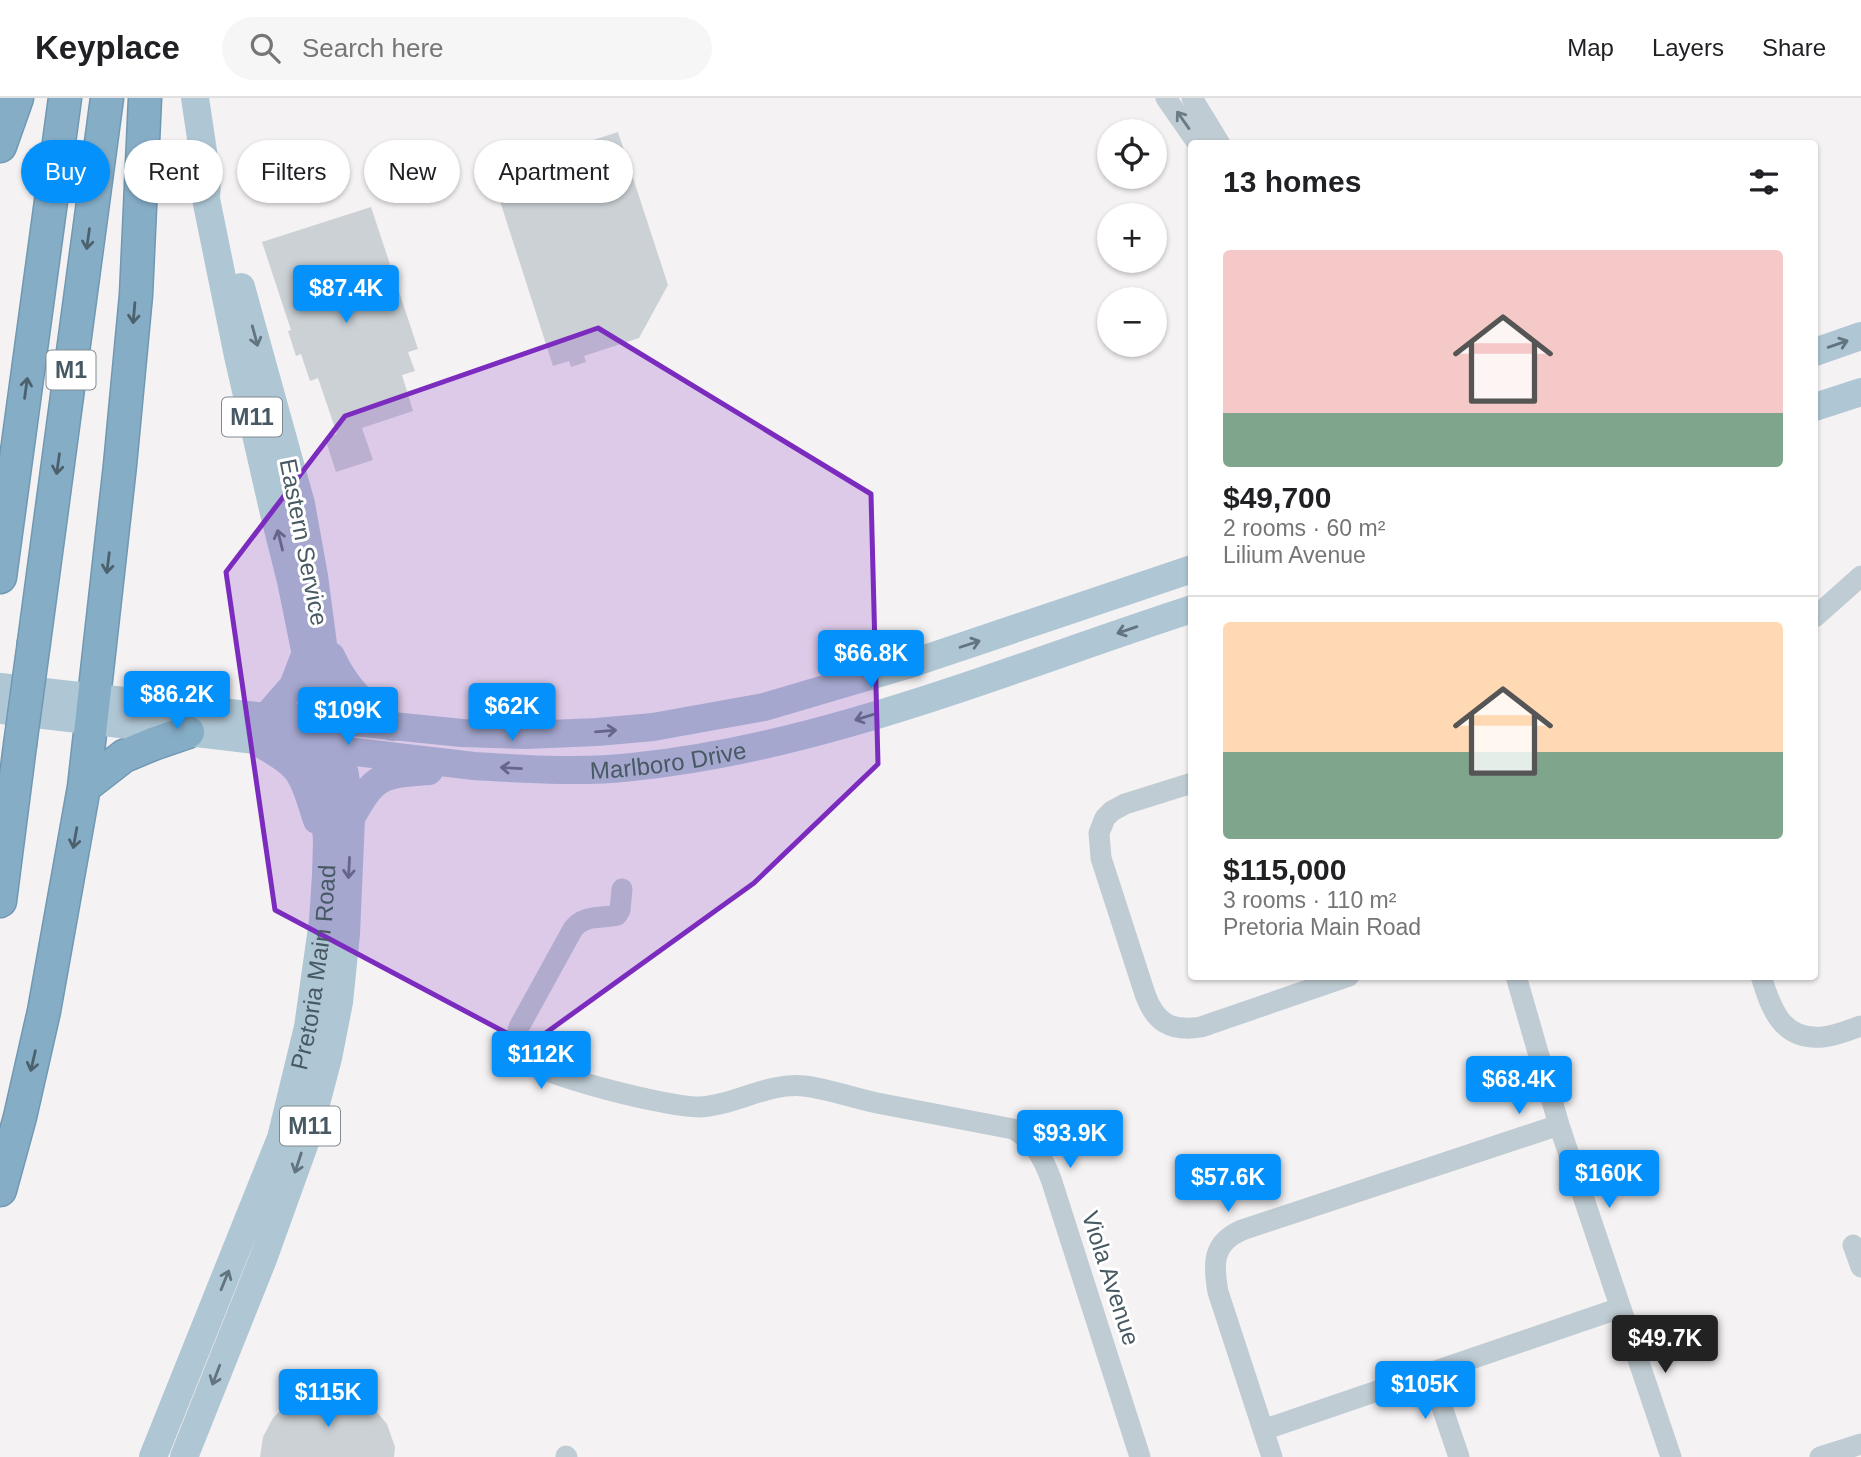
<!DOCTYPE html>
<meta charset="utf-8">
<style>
body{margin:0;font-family:Helvetica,sans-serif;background:#f6f6f6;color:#202124;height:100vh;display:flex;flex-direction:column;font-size:26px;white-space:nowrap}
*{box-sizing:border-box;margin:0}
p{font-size:23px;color:#757577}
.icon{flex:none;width:38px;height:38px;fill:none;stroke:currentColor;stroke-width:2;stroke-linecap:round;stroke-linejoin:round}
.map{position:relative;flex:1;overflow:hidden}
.details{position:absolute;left:1188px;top:42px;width:630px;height:840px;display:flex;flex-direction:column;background:#fff;border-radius:7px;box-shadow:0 2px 5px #0004}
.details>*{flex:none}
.top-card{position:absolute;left:21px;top:42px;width:665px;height:63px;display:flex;gap:14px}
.fabs{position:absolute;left:1097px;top:21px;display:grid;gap:14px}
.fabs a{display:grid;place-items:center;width:70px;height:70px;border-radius:50%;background:#fff;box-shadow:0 2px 5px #0004;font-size:35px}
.price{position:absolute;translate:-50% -60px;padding:0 16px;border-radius:7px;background:#0591fc;color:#fff;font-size:23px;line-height:46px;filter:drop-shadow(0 2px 4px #0008)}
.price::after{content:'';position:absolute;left:50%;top:42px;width:21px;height:16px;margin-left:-10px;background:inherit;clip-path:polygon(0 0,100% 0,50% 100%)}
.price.on{background:#222;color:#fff}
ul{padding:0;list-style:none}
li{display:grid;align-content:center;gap:14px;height:371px;padding:0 35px}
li+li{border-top:2px solid #e0e0e0}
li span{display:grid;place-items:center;height:217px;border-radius:7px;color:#555}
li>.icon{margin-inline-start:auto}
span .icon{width:126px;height:126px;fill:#fffc;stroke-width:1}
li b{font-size:30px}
h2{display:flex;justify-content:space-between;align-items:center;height:84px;padding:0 35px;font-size:30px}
.chip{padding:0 24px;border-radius:32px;background:#fff;box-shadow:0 2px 5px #0004;font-size:24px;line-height:63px}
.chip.on{background:#0591fc;color:#fff}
header{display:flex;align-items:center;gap:42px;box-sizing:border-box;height:98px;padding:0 35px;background:#fff;border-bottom:2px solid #e0e0e0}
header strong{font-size:33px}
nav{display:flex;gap:38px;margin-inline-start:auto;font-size:24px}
.search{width:490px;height:63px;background:#f6f6f6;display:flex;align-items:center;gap:18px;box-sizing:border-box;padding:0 24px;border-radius:38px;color:#757577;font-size:26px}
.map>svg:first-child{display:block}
</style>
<header>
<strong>Keyplace</strong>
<div class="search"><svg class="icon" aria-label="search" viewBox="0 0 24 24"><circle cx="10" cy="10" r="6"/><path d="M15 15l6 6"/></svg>Search here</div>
<nav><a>Map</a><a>Layers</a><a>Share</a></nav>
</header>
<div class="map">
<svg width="1861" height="1359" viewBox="0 0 1861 1359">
<rect width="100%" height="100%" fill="#f5f2f3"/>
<path fill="#cbd1d5" d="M618 34 668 187 639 240 584 258 586 264 571 269 569 263 553 268 491 75Z
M371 109 418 251 408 254 415 273 402 277 413 313 362 330 373 362 336 374 325 340 337 336 318 280 310 283 301 256 296 258 288 233 291 232 262 144Z
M329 1292 352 1296 372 1308 387 1326 395 1349 394 1359H260L263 1339 273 1320 287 1305 306 1295Z"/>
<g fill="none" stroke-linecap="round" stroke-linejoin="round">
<g stroke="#7098b2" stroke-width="35">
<path id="highway" d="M0 48 17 0
M0 479 65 0
M34 544 107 0
M84 689 124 658 153 646 188 634
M0 803 20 647
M0 1092 20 1019 44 913 84 689 120 367 136 197 145 0"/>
</g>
<path stroke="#bfccd3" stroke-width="21" d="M1166 0 1198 46
M1192 0 1220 46
M1815 519 1861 478
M1192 685 1125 706 1112 713 1105 720 1099 735 1101 760 1145 896C1155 924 1170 934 1201 929L1349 878
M622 791 620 812 617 817C601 821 584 816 573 831L519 929C516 940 514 950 522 959 540 978 672 1010 700 1009 736 1007 768 984 804 988 829 991 853 1000 877 1005 922 1014 968 1022 1013 1031 1034 1042 1043 1060 1051 1081L1140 1359
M1516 878 1559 1027 1671 1359
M1761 878C1771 911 1782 943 1823 939 1836 938 1849 932 1861 928
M1853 1147 1861 1169
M1430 1274 1459 1359
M1263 1332 1620 1210
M566 1358 567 1359
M1272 1359 1218 1194C1213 1166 1212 1145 1242 1132L1559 1027
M1820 1359 1861 1346"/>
<g stroke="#afc6d4" stroke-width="28">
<path d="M1815 254 1861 238"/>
<path d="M1815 309 1861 294"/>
<path d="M331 558C346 591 364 606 392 629"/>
<path d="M0 589 266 619 313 620 462 635 526 637 597 634 653 629 764 609 910 566 1192 471"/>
<path id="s1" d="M0 612 474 668C526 671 580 675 632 669 823 650 1010 570 1192 511"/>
<path d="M266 619 293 588 305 557"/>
<path d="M257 644C270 651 285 659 295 670 307 683 311 706 317 722"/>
<path d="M351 720C375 676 381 677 429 673"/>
<path id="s2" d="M153 1359 281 1040 308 929 323 823 326 777 327 744 323 677 317 648 306 557 291 483 273 411 238 258 206 101 207 80 195 0"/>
<path d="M184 1359 263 1161 308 1036 328 960 339 904 346 836 351 720 345 677 333 622 314 478 301 406 241 189"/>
</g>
<use href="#highway" stroke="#85adc6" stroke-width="32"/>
<g stroke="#7098b2" stroke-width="35" stroke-linecap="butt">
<path id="highway-bridge" d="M20 647 34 544"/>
</g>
<use href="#highway-bridge" stroke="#85adc6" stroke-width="32"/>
</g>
<defs><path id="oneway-shaft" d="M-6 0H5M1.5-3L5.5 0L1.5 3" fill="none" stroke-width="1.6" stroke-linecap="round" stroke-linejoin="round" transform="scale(1.75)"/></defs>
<use stroke="#6b7c85" href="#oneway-shaft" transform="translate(1183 22) rotate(-125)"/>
<g stroke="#4d616d">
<use href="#oneway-shaft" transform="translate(88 141) rotate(98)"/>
<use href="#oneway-shaft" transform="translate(134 215) rotate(95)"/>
<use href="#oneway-shaft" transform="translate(26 290) rotate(-82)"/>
<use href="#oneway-shaft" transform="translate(58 366) rotate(98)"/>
<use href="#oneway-shaft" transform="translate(108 465) rotate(97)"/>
<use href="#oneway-shaft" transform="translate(75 740) rotate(100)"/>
<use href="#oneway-shaft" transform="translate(33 963) rotate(103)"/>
</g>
<g stroke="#61747f">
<use href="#oneway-shaft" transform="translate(255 238) rotate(75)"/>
<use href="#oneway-shaft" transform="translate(1838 246) rotate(-19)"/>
<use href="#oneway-shaft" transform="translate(280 442) rotate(-104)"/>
<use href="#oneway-shaft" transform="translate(1127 532) rotate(161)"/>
<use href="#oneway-shaft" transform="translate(970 546) rotate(-18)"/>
<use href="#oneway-shaft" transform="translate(865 619) rotate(163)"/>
<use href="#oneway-shaft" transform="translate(606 633) rotate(-5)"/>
<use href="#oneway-shaft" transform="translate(511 670) rotate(-177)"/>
<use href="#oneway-shaft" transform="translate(349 770) rotate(93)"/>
<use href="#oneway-shaft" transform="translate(298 1065) rotate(108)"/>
<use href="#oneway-shaft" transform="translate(225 1182) rotate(-68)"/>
<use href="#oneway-shaft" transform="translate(216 1277) rotate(111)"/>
</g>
<path fill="#7b2cbf" fill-opacity="0.2" stroke="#7b2cbf" stroke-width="5" stroke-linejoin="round" d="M598 230 871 396 878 666 754 785 529 947 275 812 226 474 345 318Z"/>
<g text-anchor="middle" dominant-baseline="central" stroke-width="6" stroke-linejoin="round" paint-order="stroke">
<g fill="#fff" stroke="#7e8b92" stroke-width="2">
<rect x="46.5" y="252.5" width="49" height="39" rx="5"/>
<rect x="222" y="299.5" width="60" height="39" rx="5"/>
<rect x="280" y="1008.5" width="60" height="39" rx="5"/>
</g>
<g font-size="23" font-weight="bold" fill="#475963">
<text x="71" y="272">M1</text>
<text x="252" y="319">M11</text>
<text x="310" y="1028">M11</text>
</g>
<g font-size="24" fill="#475963" stroke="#fff">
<text transform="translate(304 444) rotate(79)">Eastern Service</text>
<text stroke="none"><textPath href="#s1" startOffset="672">Marlboro Drive</textPath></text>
<text stroke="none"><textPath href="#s2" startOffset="518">Pretoria Main Road</textPath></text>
<text transform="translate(1111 1180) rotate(72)">Viola Avenue</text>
</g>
</g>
</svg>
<div class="fabs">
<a><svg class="icon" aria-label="locate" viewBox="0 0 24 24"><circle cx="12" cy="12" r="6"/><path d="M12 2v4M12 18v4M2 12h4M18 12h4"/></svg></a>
<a>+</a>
<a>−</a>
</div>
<b class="price" style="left:346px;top:227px">$87.4K</b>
<b class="price" style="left:871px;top:592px">$66.8K</b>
<b class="price" style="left:177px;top:633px">$86.2K</b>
<b class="price" style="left:512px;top:645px">$62K</b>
<b class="price" style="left:348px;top:649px">$109K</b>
<b class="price" style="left:541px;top:993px">$112K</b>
<b class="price" style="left:1519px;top:1018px">$68.4K</b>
<b class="price" style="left:1070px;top:1072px">$93.9K</b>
<b class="price" style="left:1609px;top:1112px">$160K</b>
<b class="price" style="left:1228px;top:1116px">$57.6K</b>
<b class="price on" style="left:1665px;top:1277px">$49.7K</b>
<b class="price" style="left:1425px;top:1323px">$105K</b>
<b class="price" style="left:328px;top:1331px">$115K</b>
<div class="top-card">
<a class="chip on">Buy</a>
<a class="chip">Rent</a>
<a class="chip">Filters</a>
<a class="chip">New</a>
<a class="chip">Apartment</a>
</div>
<section class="details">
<h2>13 homes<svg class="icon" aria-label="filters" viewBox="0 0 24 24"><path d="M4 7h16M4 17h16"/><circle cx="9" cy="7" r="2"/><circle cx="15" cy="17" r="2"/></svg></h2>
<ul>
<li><span style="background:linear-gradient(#f6c9c9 75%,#7fa58c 0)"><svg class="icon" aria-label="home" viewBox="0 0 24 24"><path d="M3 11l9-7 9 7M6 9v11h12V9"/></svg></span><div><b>$49,700</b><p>2 rooms · 60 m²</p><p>Lilium Avenue</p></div></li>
<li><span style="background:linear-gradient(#ffd9b3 60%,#7fa58c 0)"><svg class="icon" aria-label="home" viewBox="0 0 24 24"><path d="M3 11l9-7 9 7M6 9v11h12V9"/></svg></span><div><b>$115,000</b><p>3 rooms · 110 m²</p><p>Pretoria Main Road</p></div></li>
</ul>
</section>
</div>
